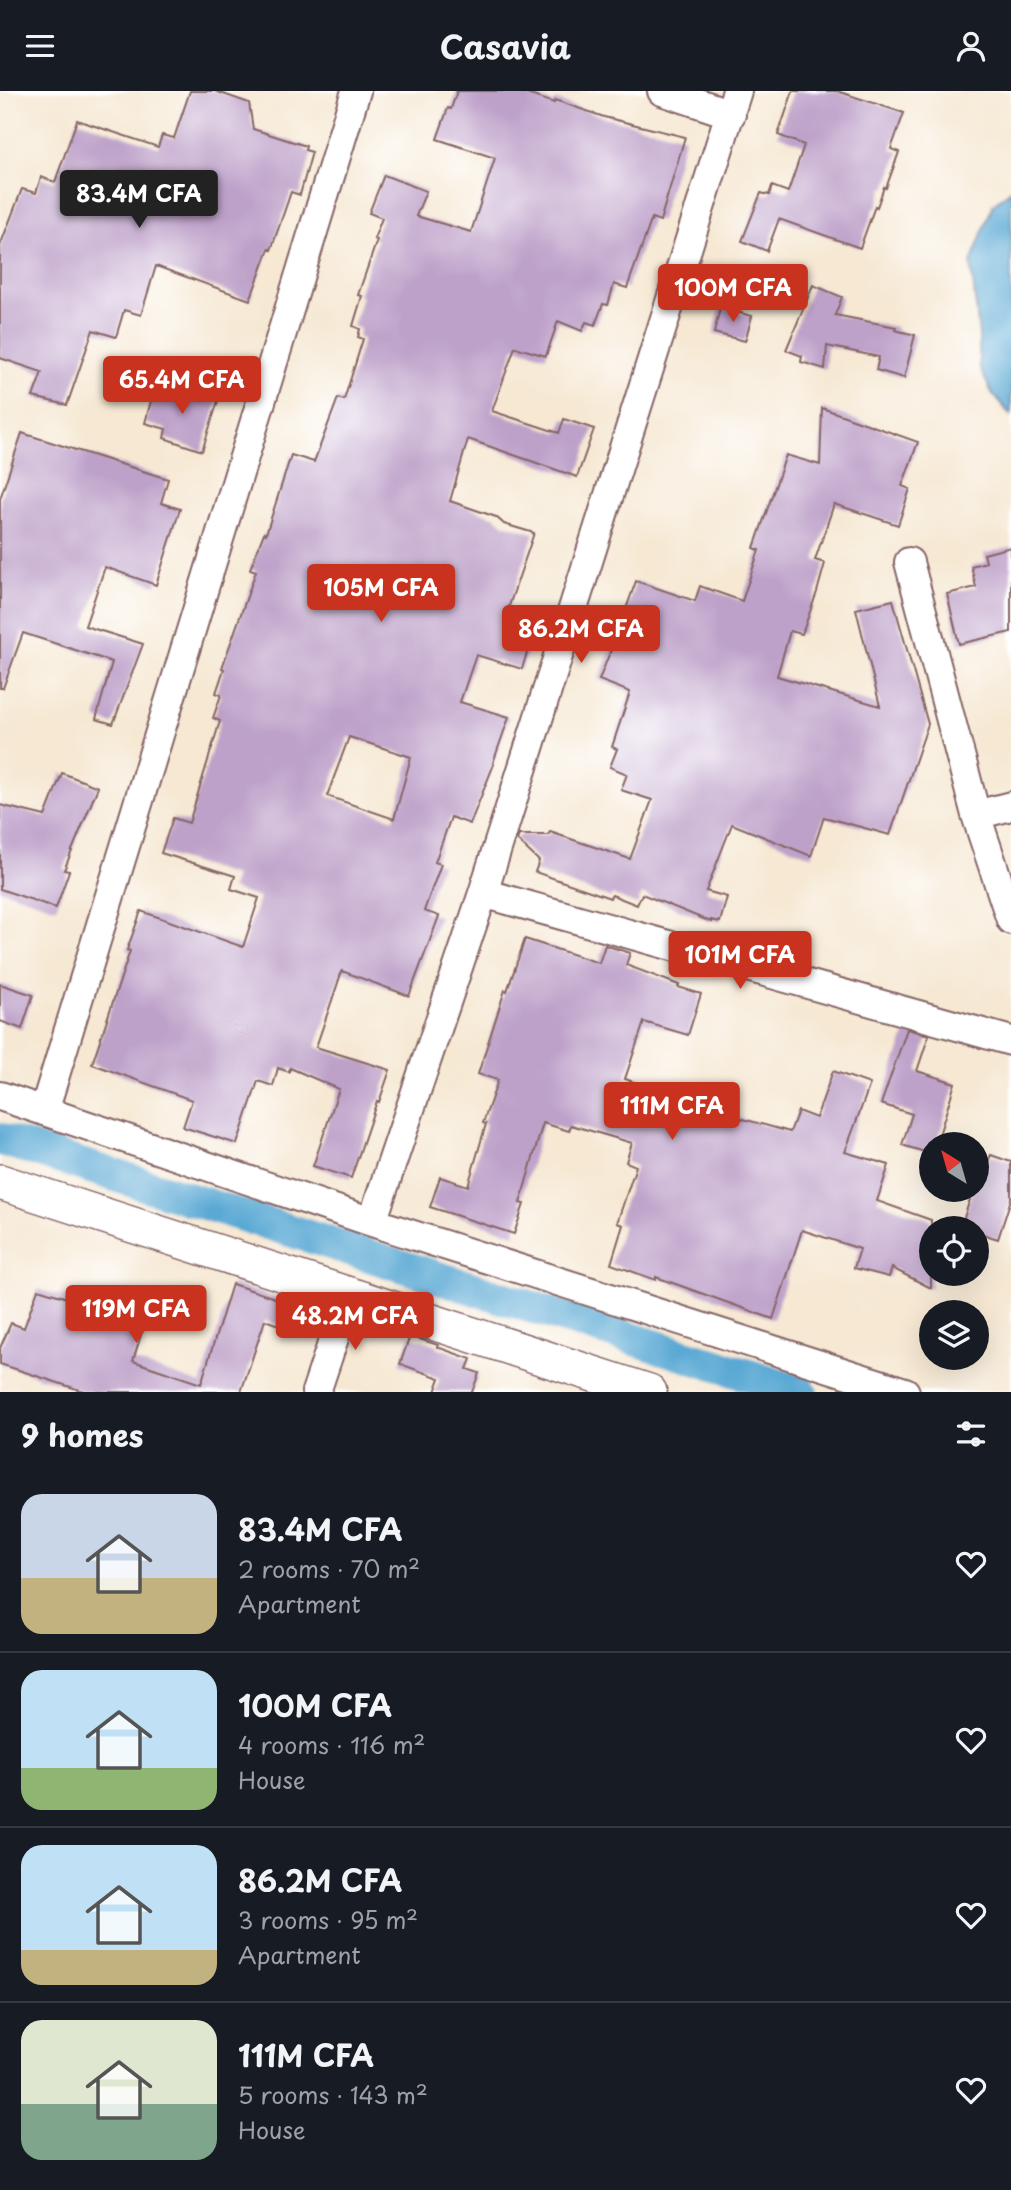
<!DOCTYPE html>
<meta charset="utf-8">
<style>
body{margin:0;font-family:"Playpen Sans",sans-serif;background:#242831;color:#f1f3f6;height:100vh;display:flex;flex-direction:column;font-size:26px;white-space:nowrap}
*{box-sizing:border-box;margin:0}
p{font-size:23px;color:#9ea1a6}
.icon{flex:none;width:38px;height:38px;fill:none;stroke:currentColor;stroke-width:2;stroke-linecap:round;stroke-linejoin:round}
.map{position:relative;height:1301px;overflow:hidden}
.sheet{display:flex;flex-direction:column;background:#171b24;flex:1}
.sheet>*{flex:none}
.needle{width:46px;rotate:323deg}
.buttons{position:absolute;left:919px;top:1041px;display:grid;gap:14px}
.buttons a{display:grid;place-items:center;width:70px;height:70px;border-radius:50%;background:#171b24;box-shadow:0 7px 28px #0002;font-size:35px}
.price{position:absolute;translate:-50% -60px;padding:0 16px;border-radius:7px;background:#c8321e;color:#fff;font-size:23px;line-height:46px;filter:drop-shadow(0 2px 4px #0008)}
.price::after{content:'';position:absolute;left:50%;top:42px;width:21px;height:16px;margin-left:-10px;background:inherit;clip-path:polygon(0 0,100% 0,50% 100%)}
.price.current{background:#222;color:#fff}
ul{padding:0;list-style:none}
li{display:flex;align-items:center;gap:21px;height:175px;padding:0 21px}
li+li{border-top:2px solid #363941}
li span{display:grid;place-items:center;flex:none;width:196px;height:140px;border-radius:21px;color:#555}
li>.icon{margin-inline-start:auto}
span .icon{width:84px;height:84px;fill:#fffc;stroke-width:1}
li b{font-size:30px}
h2{display:flex;justify-content:space-between;align-items:center;height:84px;padding:0 21px;font-size:30px}
header{display:flex;justify-content:space-between;align-items:center;height:91px;padding:0 21px;background:#171b24;font-size:32px;font-weight:700}
.map>svg:first-child{display:block}
</style>
<header><svg class="icon" aria-label="menu" viewBox="0 0 24 24"><path d="M4 6h16M4 12h16M4 18h16"/></svg>Casavia<svg class="icon" aria-label="person" viewBox="0 0 24 24"><circle cx="12" cy="8" r="4"/><path d="M4 21q1-7 8-7t8 7"/></svg></header>
<div class="map">
<svg width="1011" height="1301" viewBox="0 0 1011 1301">
<rect width="100%" height="100%" fill="#fff"/>
<filter id="ink" filterUnits="userSpaceOnUse"><feTurbulence type="fractalNoise" baseFrequency=".0143" numOctaves="2"/><feDisplacementMap in="SourceGraphic" scale="14" xChannelSelector="R" yChannelSelector="G"/><feConvolveMatrix kernelMatrix="1 2 1 2 8 2 1 2 1" color-interpolation-filters="sRGB"/></filter>
<filter id="wash" filterUnits="userSpaceOnUse"><feTurbulence type="fractalNoise" baseFrequency=".00686" numOctaves="4" result="noise"/><feDisplacementMap in="SourceGraphic" scale="28" xChannelSelector="R" yChannelSelector="G"/><feGaussianBlur stdDeviation="1.57" result="paint"/><feColorMatrix in="noise" values="0 0 0 0 0 0 0 0 0 0 0 0 0 0 0 0 0 1.4 0 .05"/><feComposite in="paint" operator="in"/></filter>
<g filter="url(#wash)">
<rect width="100%" height="100%" fill="#f6e8d3"/>
<path fill="#5aa9d4" stroke="#526480" stroke-width="2" d="M1011 99V325L992 302 979 276V244L971 172 993 113Z"/>
<g fill="none" stroke-linecap="round" stroke-linejoin="round">
<path stroke="#5aa9d4" stroke-width="33" d="M0 1048 801 1301"/>
</g>
<g id="blocks">
<path fill="#bea1c9" fill-rule="evenodd" d="M190 0H215L249 12 253 38 306 55 305 59 312 61 300 104 291 101 271 159 269 158 250 209 156 175 141 224 124 219 116 246 93 239 67 314 33 306 42 281 0 267V155L22 98 36 102 41 86 55 91 77 29 158 56 162 44 174 47Z
M457 0H518L554 12 555 9 604 26 685 46 660 130 652 127 627 197 614 193 608 214 603 213 595 234 586 231 582 240 558 230 546 265 515 256 492 320 559 342 564 328 594 338 577 386 468 348 450 410 496 426 504 433 534 442 507 521 537 529 522 578 476 564 460 611 509 626 493 672 494 673 470 733 451 726 435 771 441 773 424 820 439 825 409 905 342 880 316 956 390 979 379 1011 377 1010 351 1087 313 1075 339 998 290 977 289 981 278 977 273 995 258 990 237 1053 183 1036 192 1009 92 973 130 860 127 859 141 820 243 856 259 807 231 798 235 785 161 762 173 727 189 732 220 630 213 627 221 604 216 602 224 578 222 577 256 480 250 478 264 442 266 443 291 364 314 371 338 307 344 309 363 248 358 246 360 238 353 235 362 205 358 204 377 149 374 148 382 127 369 122 384 84 426 100 416 125 471 141 495 67 437 48 448 17 451 18ZM349 646 411 666 394 728 327 705Z
M793 0H837L904 22 891 58 899 61 886 97 884 96 877 116 875 115 860 157 779 128 767 160 742 150 761 102 769 104 772 95 788 101 804 54 778 44Z
M813 194 842 206 835 224 896 236 895 239 915 244 904 287 876 279 879 266 827 255 825 278 801 271 802 265 786 259Z
M720 217 752 225 745 250 714 242Z
M155 295 177 302 178 298 218 310 202 360 164 347 166 338 145 332Z
M822 317 918 351 902 395 910 398 898 434 834 413 815 469 825 472 817 501 802 543 790 540 777 585 880 615 856 518 893 509 928 633 890 744 824 726 811 765 732 733 706 800 727 806 720 831 711 829V831L642 803 637 814 612 804 610 807 535 781 539 770 517 749 519 744H548L550 741 630 768 652 709 621 699 627 683 610 676 617 658 612 656 630 601 599 589 616 546 636 490 695 510 700 495 742 510 759 459 754 457 786 364 820 374Z
M22 342 168 388 161 412 180 418 156 494 105 476 85 535 143 553 113 633 96 628 112 571 23 542 3 597H0V408Z
M1011 456V541L959 553 947 503 976 496 971 475 986 471 984 463Z
M62 682 98 696 64 779 69 780 56 817 0 798V714L45 725Z
M525 848 599 872 605 854 630 862 626 874 679 894 678 896 701 903 688 944 644 931 625 988 725 1023 790 1041 798 1020 816 1027 833 980 870 993 845 1061 889 1074 877 1110 931 1129V1197L892 1177 889 1186 854 1177 860 1158 802 1139 773 1228 656 1186V1189L611 1173 623 1134 617 1132 636 1075 626 1071 632 1052 571 1034 569 1040 543 1032 520 1112 524 1113 514 1143 430 1116 440 1086 468 1095 486 1033 483 1032 498 989 478 983 505 899 507 900Z
M0 893 33 904 22 938 0 930Z
M907 938 929 944 917 980 955 992 936 1054H931V1063L902 1054 912 1023 881 1013Z
M991 1064 1011 1071V1108L998 1148 976 1141V1138L961 1136 973 1099H976V1093Z
M232 1193 309 1218 301 1242 265 1229 241 1301H86L0 1273V1257L11 1232 24 1237 38 1198 145 1231 133 1270 201 1293Z
M410 1245 438 1254 437 1256 471 1268 467 1278 479 1282 472 1301H435L440 1287 400 1273Z"/>
</g>
</g>
<g filter="url(#ink)">
<use href="#blocks" fill-opacity="0" stroke="#866566" stroke-width="2"/>
<g fill="none" stroke-linecap="round" stroke-linejoin="round">
<g stroke="#866566" stroke-width="32">
<path id="minor" d="M662 0 731 23
M909 471 976 724 1011 829
M976 724 1011 715
M483 802 1011 950
M0 1005 372 1131 905 1301
M44 1020 356 0
M372 1131 483 802 737 0
M316 1301 348 1205"/>
</g>
<g stroke="#866566" stroke-width="38">
<path id="tertiary" d="M0 1091 649 1301"/>
</g>
<use href="#minor" stroke="#fff" stroke-width="28"/>
<use href="#tertiary" stroke="#fff" stroke-width="35"/>
</g>
</g>
</svg>
<div class="buttons">
<a><svg class="needle" viewBox="-14 -14 28 28"><path d="M0-13l5 13h-10z" fill="#e53935"/><path d="M0 13l5-13h-10z" fill="#9ea1a6"/></svg></a>
<a><svg class="icon" aria-label="locate" viewBox="0 0 24 24"><circle cx="12" cy="12" r="6"/><path d="M12 2v4M12 18v4M2 12h4M18 12h4"/></svg></a>
<a><svg class="icon" aria-label="layers" viewBox="0 0 24 24"><path d="M12 4l9 5-9 5-9-5zM3 14l9 5 9-5"/></svg></a>
</div>
<b class="price current" style="left:139px;top:139px">83.4M CFA</b>
<b class="price" style="left:733px;top:233px">100M CFA</b>
<b class="price" style="left:182px;top:325px">65.4M CFA</b>
<b class="price" style="left:381px;top:533px">105M CFA</b>
<b class="price" style="left:581px;top:574px">86.2M CFA</b>
<b class="price" style="left:740px;top:900px">101M CFA</b>
<b class="price" style="left:672px;top:1051px">111M CFA</b>
<b class="price" style="left:136px;top:1254px">119M CFA</b>
<b class="price" style="left:355px;top:1261px">48.2M CFA</b>
</div>
<section class="sheet">
<h2>9 homes<svg class="icon" aria-label="filters" viewBox="0 0 24 24"><path d="M4 7h16M4 17h16"/><circle cx="9" cy="7" r="2"/><circle cx="15" cy="17" r="2"/></svg></h2>
<ul>
<li><span style="background:linear-gradient(#c9d6e8 60%,#c2b280 0)"><svg class="icon" aria-label="home" viewBox="0 0 24 24"><path d="M3 11l9-7 9 7M6 9v11h12V9"/></svg></span><div><b>83.4M CFA</b><p>2 rooms · 70 m²</p><p>Apartment</p></div><svg class="icon" aria-label="heart" viewBox="0 0 24 24"><path d="M12 20l-8-8c-3-5 5-10 8-4 3-6 11-1 8 4z"/></svg></li>
<li><span style="background:linear-gradient(#bfe0f5 70%,#8fb573 0)"><svg class="icon" aria-label="home" viewBox="0 0 24 24"><path d="M3 11l9-7 9 7M6 9v11h12V9"/></svg></span><div><b>100M CFA</b><p>4 rooms · 116 m²</p><p>House</p></div><svg class="icon" aria-label="heart" viewBox="0 0 24 24"><path d="M12 20l-8-8c-3-5 5-10 8-4 3-6 11-1 8 4z"/></svg></li>
<li><span style="background:linear-gradient(#bfe0f5 75%,#c2b280 0)"><svg class="icon" aria-label="home" viewBox="0 0 24 24"><path d="M3 11l9-7 9 7M6 9v11h12V9"/></svg></span><div><b>86.2M CFA</b><p>3 rooms · 95 m²</p><p>Apartment</p></div><svg class="icon" aria-label="heart" viewBox="0 0 24 24"><path d="M12 20l-8-8c-3-5 5-10 8-4 3-6 11-1 8 4z"/></svg></li>
<li><span style="background:linear-gradient(#dfe7d0 60%,#7fa58c 0)"><svg class="icon" aria-label="home" viewBox="0 0 24 24"><path d="M3 11l9-7 9 7M6 9v11h12V9"/></svg></span><div><b>111M CFA</b><p>5 rooms · 143 m²</p><p>House</p></div><svg class="icon" aria-label="heart" viewBox="0 0 24 24"><path d="M12 20l-8-8c-3-5 5-10 8-4 3-6 11-1 8 4z"/></svg></li>
</ul>
</section>
